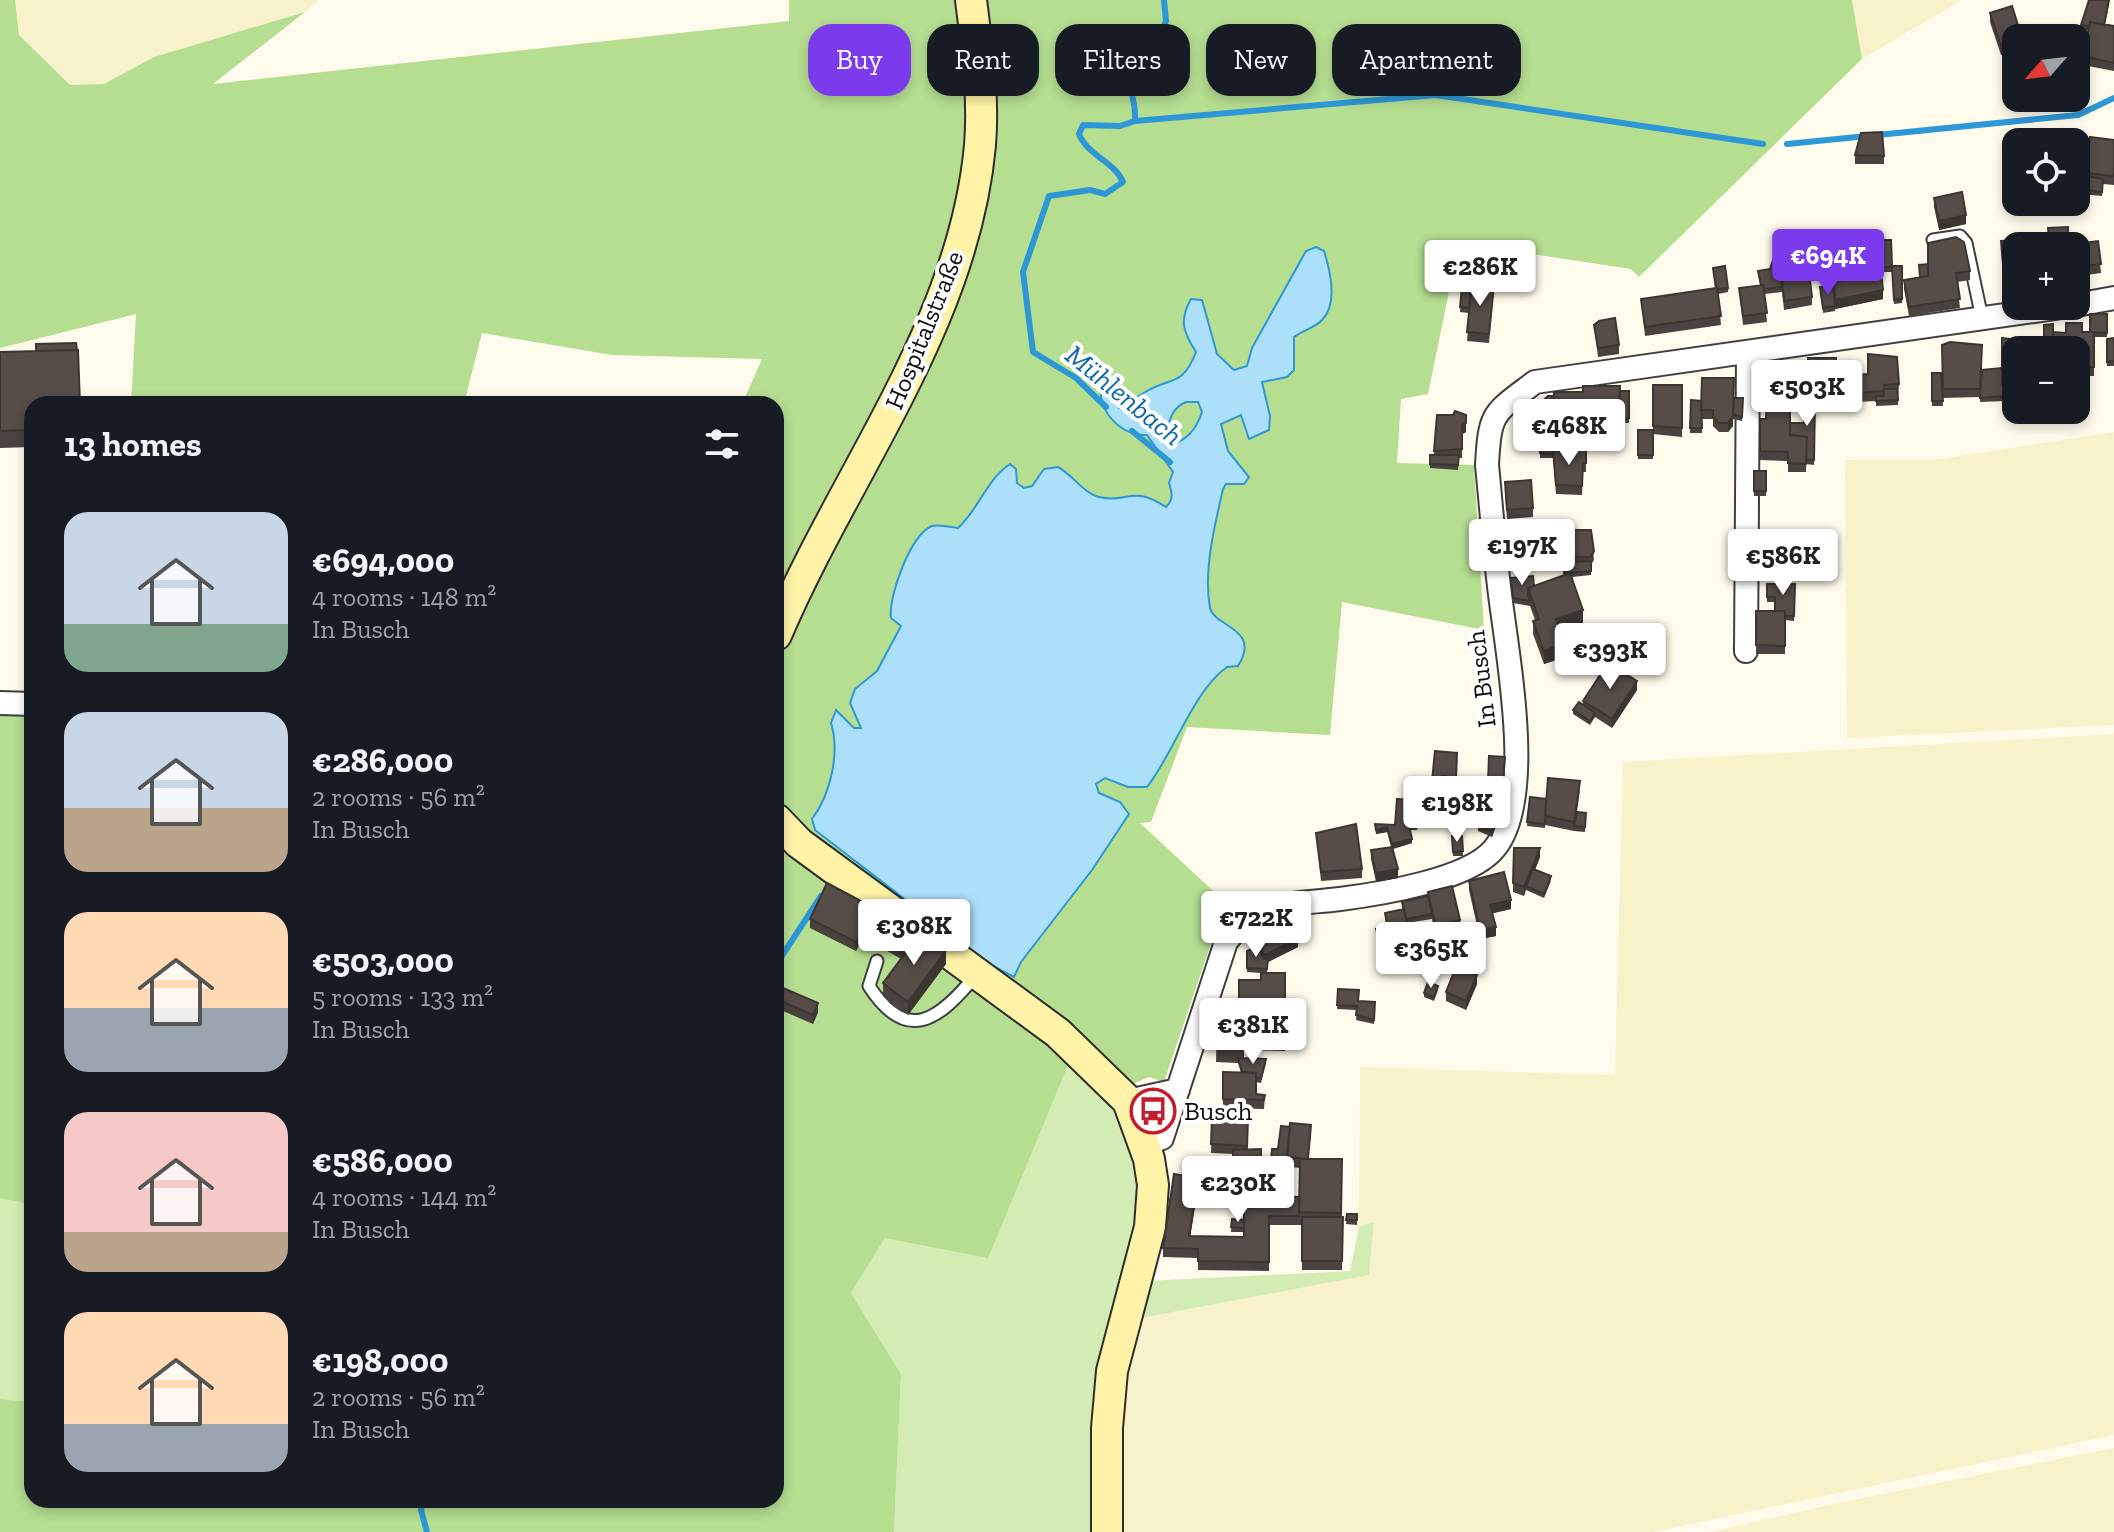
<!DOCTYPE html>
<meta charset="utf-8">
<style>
body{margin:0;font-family:"Zilla Slab",serif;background:#20242c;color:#f1f3f6;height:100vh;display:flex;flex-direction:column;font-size:30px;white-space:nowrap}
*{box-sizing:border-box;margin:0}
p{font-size:26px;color:#9ea1a6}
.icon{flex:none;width:44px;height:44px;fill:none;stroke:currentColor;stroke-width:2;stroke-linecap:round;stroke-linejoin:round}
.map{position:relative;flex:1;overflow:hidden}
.side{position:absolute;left:24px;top:396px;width:760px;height:1112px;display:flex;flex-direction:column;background:#171b24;border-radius:24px;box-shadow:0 4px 12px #0003}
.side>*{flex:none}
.guide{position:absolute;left:808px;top:24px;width:760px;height:72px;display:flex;gap:16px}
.needle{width:52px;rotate:242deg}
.controls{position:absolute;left:2002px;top:24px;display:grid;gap:16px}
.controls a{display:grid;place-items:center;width:88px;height:88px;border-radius:16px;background:#171b24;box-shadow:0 4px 12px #0003;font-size:40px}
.price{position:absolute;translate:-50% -68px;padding:0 18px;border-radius:8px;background:#fff;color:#222;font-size:26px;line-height:52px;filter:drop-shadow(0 2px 4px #0008)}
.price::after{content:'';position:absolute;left:50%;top:48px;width:24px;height:18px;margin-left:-12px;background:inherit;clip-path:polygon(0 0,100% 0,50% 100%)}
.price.selected{background:#7c3aed;color:#fff}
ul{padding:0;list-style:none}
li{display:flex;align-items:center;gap:24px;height:200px;padding:0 40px}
li span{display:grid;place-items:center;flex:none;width:224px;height:160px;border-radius:24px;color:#555}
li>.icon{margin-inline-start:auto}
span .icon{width:96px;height:96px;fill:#fffc;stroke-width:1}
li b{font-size:34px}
h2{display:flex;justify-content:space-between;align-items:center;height:96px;padding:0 40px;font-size:34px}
.chip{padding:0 28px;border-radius:24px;background:#171b24;box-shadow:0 4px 12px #0003;font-size:28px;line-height:72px}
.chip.selected{background:#7c3aed;color:#fff}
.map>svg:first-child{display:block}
</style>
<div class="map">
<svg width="2114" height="1532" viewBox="0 0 2114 1532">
<rect width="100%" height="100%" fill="#fffbec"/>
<path fill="#f7f2ca" d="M15 0H319L305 12 154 57 104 84 70 85 19 35Z
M1852 0H1962L1862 59Z
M2114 432V725L1847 738 1845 460H1934Z
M2114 734V1435L1653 1532H1121L1124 1378 1136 1319 1369 1275 1374 1223 1359 1227 1360 1067 1615 1075 1623 762Z
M2114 1448V1532H1709L1848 1501Z"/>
<path fill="#d2ecb3" d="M1073 1053 1107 1089 1131 1135 1140 1195 1122 1282 1102 1532H894L901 1374 851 1293 885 1238Z
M0 1198 32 1205V1402L0 1399Z
M1374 1222 1369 1275 1136 1319 1147 1281 1350 1271 1359 1227Z"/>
<path fill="#b5de91" d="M0 0H15L19 35 70 85 104 84 154 57 305 12 213 84 789 21V0H1852L1862 59 1639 277 1631 269 1459 243 1428 394 1401 399 1397 463 1474 465 1484 630 1342 602 1330 735 1187 727 1151 822 1140 823 1225 902 1164 1082 1149 1077 1128 1086 1073 1053 988 1258 885 1238 851 1293 901 1374 894 1532H0V1399L32 1402V1500H776V404H742L762 359 612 355 482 333 464 404H131L136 314 0 348Z
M0 714 32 715V1205L0 1198Z"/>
<path fill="#acdffa" stroke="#2e98d7" stroke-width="2" fill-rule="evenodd" d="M1316 247 1324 251C1330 270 1338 304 1322 320 1316 327 1302 331 1294 337V370L1287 377 1262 382 1270 416 1269 430 1249 439 1241 415 1221 424 1228 451 1249 477 1244 484H1226L1223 489C1215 524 1203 571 1210 608 1214 627 1262 628 1238 666L1227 667C1193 691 1174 753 1147 787H1128L1105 778 1096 784 1099 793 1120 802 1129 814 1092 870 1021 962 1014 977 989 964 815 830 812 819C831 794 840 752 831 723L836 710 854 728H861L850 703 855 689 877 671 901 626 891 618C888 597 911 533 932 526 939 524 951 527 958 528 979 509 986 480 1010 464L1016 469 1017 483 1024 488 1032 486 1044 469 1058 467C1073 475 1083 493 1099 497 1129 504 1130 484 1166 507 1174 499 1172 493 1169 483L1173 472 1147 435C1122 437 1097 411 1101 386L1107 385 1119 408C1129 403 1138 396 1147 391 1172 377 1183 386 1196 352 1183 332 1179 320 1191 299L1202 300 1217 354 1234 370 1247 366 1252 348 1306 251ZM1186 402H1198L1202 412C1196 431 1186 441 1167 446L1163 440C1170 424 1169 409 1186 402Z"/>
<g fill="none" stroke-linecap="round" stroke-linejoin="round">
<path stroke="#2e98d7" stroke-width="6" d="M1135 121 1436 95 1763 144
M1787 144 2078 115 2114 98
M1106 407 1076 378 1033 352 1023 272 1049 196 1090 190 1105 194 1123 182C1114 161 1087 155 1079 134L1083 125 1120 126 1135 121C1137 86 1114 65 1115 34L1120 28 1162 31 1166 21 1164 0
M1132 431 1170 462
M776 965 821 896
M423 1500 421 1510 427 1532"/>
<g stroke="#3f3f3f" stroke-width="15">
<path id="lane" d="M1933 240 1960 236 1966 243 1982 318
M877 961 869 986C907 1045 939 1020 976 975"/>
</g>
<g stroke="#3f3f3f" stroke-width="26">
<path id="street" d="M2076 305 2114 298
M1746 651 1748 353
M0 703 32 704
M1128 1101 1178 1090
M1144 1145 1162 1138 1226 942C1256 900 1292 905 1340 899 1379 894 1468 880 1494 849 1537 799 1506 650 1499 586 1494 546 1491 505 1487 465 1490 411 1493 414 1535 382L2069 306"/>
</g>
<g stroke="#2e2e2e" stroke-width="34">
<path id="secondary" d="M776 635C844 474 964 325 980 145 984 97 977 48 971 0
M776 819 799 843 1058 1033 1128 1101 1149 1159 1153 1185 1150 1227 1112 1371 1107 1428V1532"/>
</g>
<use href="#lane" stroke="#fff" stroke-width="11"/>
<use href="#street" stroke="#fff" stroke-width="22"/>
<use href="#secondary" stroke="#fff3a7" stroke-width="30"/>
</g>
<path fill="#4a423e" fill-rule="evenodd" d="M2109 4 2105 25 2114 26V71L2083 65V56L2088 30H2081V25Z
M1990 13 2016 38V50L2001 55 1990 22Z
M2003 62H2016V76H2003Z
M2090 137 2114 140V185L2103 184 2102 196 2080 194V189L2086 176Z
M1855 155 1884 156V164H1855Z
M1934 198 1966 224 1939 230 1934 207Z
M2068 227V245L2098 241 2101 273 2079 276V279H2076V246H2016V286H2004L2001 241 2040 239V243H2048V228Z
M1880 244 1892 266H1902V303L1894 304 1892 272H1883Z
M1928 264 1970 271V280L1957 282 1960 308 1909 316 1904 289V280L1920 277Z
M1713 268 1728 288V292L1718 294 1721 325 1645 336 1641 299 1715 288Z
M1833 269 1883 299 1835 309V311L1823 313 1820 292 1835 300Z
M1758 271 1781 272 1812 297V305L1784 310 1782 289V292L1764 294 1767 322 1743 325 1739 288 1760 285Z
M1495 277 1489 343 1467 341 1469 313 1460 312 1462 287 1471 288 1476 283Z
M2107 314V337H2094V376H2085L2082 380 2076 379V350L2066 333 2090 332Z
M1594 325 1619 345V354L1598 357Z
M2114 338V366H2107V339Z
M1942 345H1982L1980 397 1943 398Z
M2016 350V383L2004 385 2006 401 1980 402 1982 370 2002 368Z
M0 352 32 404V447L0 448Z
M1808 358H1836V399H1808Z
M1846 362V385H1837L1836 363Z
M1932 373H1941L1943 406H1932Z
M1856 375 1899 384 1898 405 1876 406V401L1857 402Z
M1653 385H1682V437L1653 434V459H1638V430H1653Z
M1629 391V423H1619V427H1584V433H1554V413L1541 420 1534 414V409L1554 396 1583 392Z
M1743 398 1742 421 1733 419V426L1728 432H1719L1713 426V419H1702V433H1690L1691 400 1734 406Z
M1808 400 1815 401 1814 465 1806 464V460V472H1788V461L1760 460V419L1790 423H1804Z
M1437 415H1466V432L1462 434V458H1459L1458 470 1430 468V455H1434Z
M1540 443 1586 449V472H1583L1582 495 1556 494 1553 458H1540Z
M1754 471H1766V496H1754Z
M1505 491 1533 508V517L1507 519Z
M1559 530H1591L1594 560 1591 565V575L1572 577 1583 623 1561 631 1565 657 1544 664 1533 634V621L1535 620 1530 606 1513 603 1511 578 1534 586 1564 575V566H1560Z
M1539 532 1540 552 1505 553 1504 533Z
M1757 532H1785V572H1757Z
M1767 584H1795L1794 621 1785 620V654H1756V611H1775V602H1767Z
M1637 690 1612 728 1595 717 1590 725 1573 714V710L1583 705V701Z
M1505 766 1501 812 1492 837 1478 831V826L1484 810 1430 805V801L1456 778 1488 781Z
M1580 790 1576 819 1586 813 1585 832 1574 831 1545 825V828L1527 826 1530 797 1546 799Z
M1425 801 1424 822 1418 821 1417 830H1410L1412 843 1393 849 1398 878 1376 882 1371 859V850L1391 847 1387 832 1376 834 1375 824 1395 825Z
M1316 833 1362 869V878L1321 881Z
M1452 836H1462L1463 856H1453Z
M1514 848 1540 857 1535 870 1551 881 1544 898 1526 890 1524 896 1513 892Z
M1469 881 1511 909 1492 913 1496 936 1480 939 1469 890Z
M1428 892 1460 929 1461 948H1450V951L1414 952V956L1395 961 1394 954 1381 958 1376 938V929L1386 928 1385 913 1402 909V902L1428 896ZM1432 919 1434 929 1409 932 1407 923Z
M874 917 873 919 946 964 908 1015 883 996V983L901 959 863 937 856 951 810 928V919Z
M1264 924 1298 947 1268 962 1267 973 1285 999H1292V1029H1285V1051L1244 1050V1058L1266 1063 1261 1083 1256 1082V1094L1265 1095 1264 1109 1223 1108V1072H1241L1238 1063 1216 1062 1217 1020 1245 1021V1015H1239V980H1261V973L1247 972V951L1256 947 1253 941V932L1264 927Z
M1448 961H1460L1458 967 1477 984 1466 1010 1446 1001V992L1456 969 1448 966Z
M776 985 818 1012 813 1024 776 1008Z
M1338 989 1358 1001 1375 1002 1374 1024 1356 1020 1357 1010 1337 1009Z
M1438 990 1434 1001 1424 997V993Z
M1212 1117 1248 1119V1150L1261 1149V1164H1233V1154L1211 1153Z
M1311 1134 1308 1159H1342V1217H1343L1342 1270H1302V1225H1299V1221V1225H1269V1271L1198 1270V1258L1163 1257V1248L1196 1178 1197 1170 1270 1196 1299 1197 1300 1168 1271 1165 1272 1149H1278ZM1197 1194 1244 1196V1237L1190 1236Z
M1347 1214H1357V1225L1346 1224Z
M1232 1219 1244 1220V1232H1231Z"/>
<path fill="#3c3632" d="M2016 41V50L2001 55V46Z
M1966 215V224L1939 230V221Z
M1883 290V299L1835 309V300Z
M2085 367V376L2082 380V371Z
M1554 408V413L1541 420V416Z
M1733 417V426L1728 432V423Z
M1466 423V432L1462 434V425Z
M1583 610V623L1556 633V619Z
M1565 643V657L1544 664V651Z
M1637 681V690L1612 728V719Z
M1505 757 1501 812 1492 837V832L1501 807Z
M1387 827V832L1376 834V830Z
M1412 839V843L1392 849V844Z
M1540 848V857L1528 887 1526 886 1524 896V887Z
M1398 869V878L1376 882V873Z
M1511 900V909L1490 914V905Z
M874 908V917L865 934 863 933V937L856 951V942Z
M1460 920V929L1449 932V923Z
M1496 927V936L1480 939V930Z
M1298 939V947L1264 964V955Z
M1394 946V954L1381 958V949Z
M1414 948V956L1395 961V952Z
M946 950V964L908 1015V1002Z
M1477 975V984L1466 1010V1001Z
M818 1003V1012L813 1024V1015Z
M1197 1185V1194L1189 1245V1236Z"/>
<path fill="#564d48" stroke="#3c3632" stroke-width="2" fill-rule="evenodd" d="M2089 0H2109L2104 25 2090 22 2089 26 2081 25Z
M2012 6 2022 38H2016V41L2001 46 1990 13Z
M2090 22 2114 26V63L2083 56Z
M2003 62H2016V72L2003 71Z
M1882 132 1884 156 1855 155 1861 133Z
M2090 137 2114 140V176L2086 173Z
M2081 175 2103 179 2102 192 2080 189Z
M1962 192 1966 215 1939 221 1934 198Z
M2068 227V246H2040V243H2049L2048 228Z
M1956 237 1964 242 1970 271 1956 273 1960 299 1909 307 1904 280 1928 276V243Z
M2040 239V246H2016V277H2004L2001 241Z
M1880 240H1891L1892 266H1902V299L1894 300 1892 267H1883Z
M2098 241 2101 264 2078 267 2079 270H2076V246H2068V245Z
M1775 254H1779L1782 287 1764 289 1763 285H1761L1758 271 1770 269Z
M1880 262 1883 290 1835 300 1833 269Z
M1808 264 1812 297 1784 301 1781 268Z
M1928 264V276L1920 277 1919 265Z
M1725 266 1728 288 1718 289 1716 288 1713 268Z
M1477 275 1495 277 1494 289V285L1476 283Z
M1472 283 1494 285 1489 334 1467 332Z
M1763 285 1767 313 1743 316 1739 288Z
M1833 286 1835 306 1823 308 1820 287Z
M1462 287 1471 288 1469 308 1460 307Z
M1717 288 1721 316 1645 327 1641 299Z
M2090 314H2107V333L2090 332Z
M1615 318 1619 345 1598 348 1594 325 1599 321Z
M2066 323H2082V332H2094V367H2085L2082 371 2076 370V350H2053V332L2066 333Z
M2053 324V349H2044V325Z
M2002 338 2033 342V350H2016V374L2002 376Z
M2114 338V361L2107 362V339Z
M1950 342 1982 345 1980 389H1943L1942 345Z
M76 343 77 350 36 351V344Z
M78 350 80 404H32V430L0 431V352Z
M1868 354 1897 357 1899 384 1884 385V391L1857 393 1856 375 1868 374Z
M1808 358H1836V390H1808Z
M1846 362V380H1837L1836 363Z
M2002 368V385H2004L2006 396 1980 398 1982 370Z
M1932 373H1941L1943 401H1932Z
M1702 378H1734L1733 417 1728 423H1719L1713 417V410H1701Z
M1653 385H1682V428L1653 426Z
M1583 386H1620L1619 419 1584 418V424H1554V392H1583Z
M1884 389H1897L1898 400 1876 401V396H1884Z
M1620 391H1629V418L1619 419Z
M1767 392H1790V435L1807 437 1806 464 1788 463V452L1760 451V419H1766Z
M1548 396H1554V408L1541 416 1534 409Z
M1804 397H1808V400L1815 401 1814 460H1806L1807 437 1790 435V423H1804Z
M1734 398H1743L1742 417 1733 414Z
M1691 400 1701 401 1702 428H1690Z
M1455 411 1466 415V423L1462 425V449L1434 451 1437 415H1453Z
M1638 430H1653V455H1638Z
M1540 443 1586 444V450L1553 449V454L1540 453Z
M1553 449 1586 450V463H1583L1582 486 1556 485Z
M1430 455H1459L1458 465 1430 464Z
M1754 471H1766V491H1754Z
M1531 480 1533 508 1507 510 1505 482Z
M1559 530H1591L1594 551 1591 557H1560Z
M1539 532 1540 547 1505 548 1504 533Z
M1757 532H1785V563H1757Z
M1591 561V571L1564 573V562Z
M1570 573 1583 610 1556 619 1565 643 1544 651 1533 621 1539 619 1528 588Z
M1533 576 1534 586 1528 588V596L1530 601 1513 598 1511 578Z
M1767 584H1795L1794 616H1785V611H1775V597H1767Z
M1756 611H1785V646L1756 645Z
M1608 663 1637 681 1612 719 1583 701Z
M1579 702 1595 713 1590 721 1573 710Z
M1435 751 1457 753 1456 778 1442 776 1440 802 1430 801Z
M1489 756 1505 757 1501 803 1440 797 1442 776 1488 781Z
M1548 778 1580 781 1574 822 1545 816Z
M1530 797 1546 799 1545 824 1527 822Z
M1397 799 1425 801 1424 817H1418L1417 825H1409L1412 839 1392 844 1387 827 1376 830 1375 824 1395 825Z
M1486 805 1501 807 1492 832 1478 826Z
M1577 812 1586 813 1585 827 1574 826Z
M1356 824 1362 869 1321 872 1316 833Z
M1452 836H1462L1463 851 1453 852Z
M1392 847 1398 869 1376 873 1371 850Z
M1514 848H1540L1524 887 1513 883Z
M1533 869 1551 876 1544 894 1526 886Z
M1504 872 1511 900 1490 905 1496 927 1480 930 1469 881Z
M827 883 874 908 856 942 810 919Z
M1452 886 1460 920 1449 923 1450 942 1413 943 1414 948 1395 952 1394 946 1381 949 1376 929 1388 928 1385 913 1404 909 1409 932 1436 929 1428 892Z
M1428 896 1432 914 1406 919 1402 902Z
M1287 916 1298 939 1264 955 1253 932 1265 927 1264 924Z
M871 918 878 921 872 933V937L863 933Z
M880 919 891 924 893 919 919 935 905 953 872 933Z
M1459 925 1461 944H1450L1449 927Z
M921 932 946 950 908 1002 883 983Z
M1257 946 1264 959 1268 958 1267 969 1247 968V951Z
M1451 953 1460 957 1457 965 1448 961Z
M1456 967 1477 975 1466 1001 1446 992Z
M1261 973H1285V999H1292V1016H1285V1038L1244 1037V1049H1216L1217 1020 1245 1021V1002H1239V980H1261Z
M1428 982 1438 986 1434 997 1424 993Z
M776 985 818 1003 813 1015 776 999Z
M1338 989 1359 990 1358 1001 1375 1002 1374 1020 1356 1015 1357 1006 1337 1005Z
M1238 1058 1266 1059 1261 1078H1256V1073L1242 1072Z
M1223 1072 1256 1073V1094L1265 1095 1264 1100 1223 1099Z
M1212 1117 1248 1119 1247 1146 1211 1144Z
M1290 1123 1311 1125 1308 1159 1287 1157Z
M1281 1126 1290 1127 1287 1162 1271 1160 1272 1149H1278Z
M1261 1149V1160L1233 1159V1150Z
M1300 1159H1342L1341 1213 1299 1212Z
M1197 1170 1270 1171 1269 1196 1299 1197V1216H1269V1262L1198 1261V1249L1163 1248 1174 1174 1196 1178ZM1197 1185 1244 1187V1237L1189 1236Z
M1347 1214H1357V1220H1346Z
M1302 1217H1343L1342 1261H1302Z
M1232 1219 1244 1220V1228L1231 1227Z"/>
<defs>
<g id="bus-ring" transform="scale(2.3)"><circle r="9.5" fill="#fff" stroke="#c61b28" stroke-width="1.5"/><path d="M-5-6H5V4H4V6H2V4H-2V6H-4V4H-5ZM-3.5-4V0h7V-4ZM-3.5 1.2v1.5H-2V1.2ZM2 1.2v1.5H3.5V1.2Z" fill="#c61b28"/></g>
</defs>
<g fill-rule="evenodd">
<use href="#bus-ring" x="1153" y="1111"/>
</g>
<g text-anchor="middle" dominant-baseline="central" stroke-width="8" stroke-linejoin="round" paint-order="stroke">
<g font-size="26" fill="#0c0c0c" stroke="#fff">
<text transform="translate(924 330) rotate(-68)">Hospitalstraße</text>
<text transform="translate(1481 679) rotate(-97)">In Busch</text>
</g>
<g font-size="26" fill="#0c0c0c" stroke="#fff" text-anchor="start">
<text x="1184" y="1111">Busch</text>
</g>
<g font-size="28" font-style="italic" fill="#0d68a6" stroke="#fff">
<text transform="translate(1124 395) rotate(39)">Mühlenbach</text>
</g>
</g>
</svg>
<div class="controls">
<a><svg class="needle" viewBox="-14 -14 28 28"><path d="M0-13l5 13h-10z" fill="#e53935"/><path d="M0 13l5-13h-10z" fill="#9ea1a6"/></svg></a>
<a><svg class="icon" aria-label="locate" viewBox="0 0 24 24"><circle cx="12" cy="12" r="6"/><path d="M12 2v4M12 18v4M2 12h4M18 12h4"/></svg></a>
<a>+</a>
<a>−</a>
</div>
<b class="price selected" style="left:1828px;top:297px">€694K</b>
<b class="price" style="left:1480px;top:308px">€286K</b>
<b class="price" style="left:1807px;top:428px">€503K</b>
<b class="price" style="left:1569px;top:467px">€468K</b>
<b class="price" style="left:1522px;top:587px">€197K</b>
<b class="price" style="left:1783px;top:597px">€586K</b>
<b class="price" style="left:1610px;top:691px">€393K</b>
<b class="price" style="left:1457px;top:844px">€198K</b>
<b class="price" style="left:1256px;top:959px">€722K</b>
<b class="price" style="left:914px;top:967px">€308K</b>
<b class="price" style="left:1431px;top:990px">€365K</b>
<b class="price" style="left:1253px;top:1066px">€381K</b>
<b class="price" style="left:1238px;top:1224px">€230K</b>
<div class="guide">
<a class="chip selected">Buy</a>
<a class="chip">Rent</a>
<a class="chip">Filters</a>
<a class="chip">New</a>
<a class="chip">Apartment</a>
</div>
<section class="side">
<h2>13 homes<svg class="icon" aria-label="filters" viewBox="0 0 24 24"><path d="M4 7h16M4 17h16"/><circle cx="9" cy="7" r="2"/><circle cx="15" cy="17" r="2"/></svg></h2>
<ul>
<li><span style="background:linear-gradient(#c9d6e8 70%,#7fa58c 0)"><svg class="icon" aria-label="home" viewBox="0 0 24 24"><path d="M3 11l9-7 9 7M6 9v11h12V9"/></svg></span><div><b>€694,000</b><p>4 rooms · 148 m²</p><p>In Busch</p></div></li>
<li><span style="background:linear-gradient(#c9d6e8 60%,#b9a48a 0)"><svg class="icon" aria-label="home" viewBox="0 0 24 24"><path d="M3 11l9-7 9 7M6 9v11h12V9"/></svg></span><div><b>€286,000</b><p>2 rooms · 56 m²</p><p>In Busch</p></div></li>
<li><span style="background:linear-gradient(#ffd9b3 60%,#9aa5b1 0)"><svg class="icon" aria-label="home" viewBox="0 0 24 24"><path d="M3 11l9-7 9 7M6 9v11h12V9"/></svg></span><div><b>€503,000</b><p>5 rooms · 133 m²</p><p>In Busch</p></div></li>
<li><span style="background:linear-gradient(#f6c9c9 75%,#b9a48a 0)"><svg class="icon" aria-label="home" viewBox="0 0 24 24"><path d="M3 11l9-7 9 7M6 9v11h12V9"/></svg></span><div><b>€586,000</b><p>4 rooms · 144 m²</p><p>In Busch</p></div></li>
<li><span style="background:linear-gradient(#ffd9b3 70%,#9aa5b1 0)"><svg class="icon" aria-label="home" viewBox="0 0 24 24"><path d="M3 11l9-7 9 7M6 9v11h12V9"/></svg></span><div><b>€198,000</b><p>2 rooms · 56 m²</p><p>In Busch</p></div></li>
</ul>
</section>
</div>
